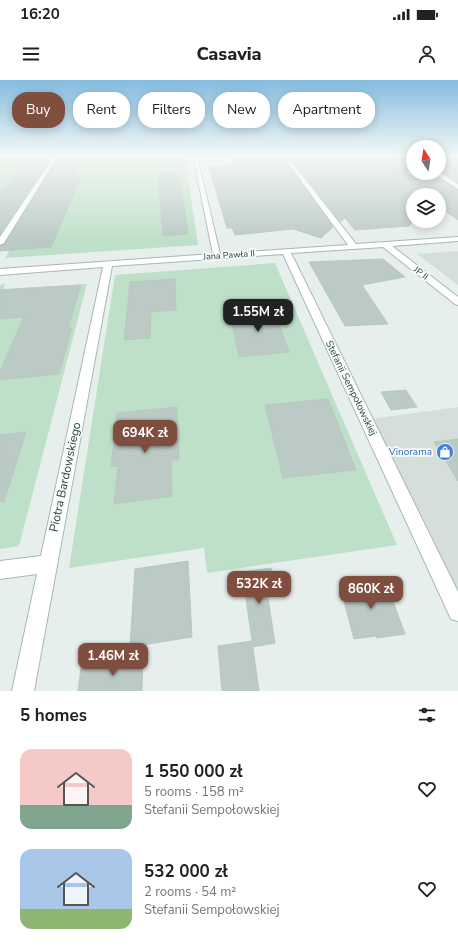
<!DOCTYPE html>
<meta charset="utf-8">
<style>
body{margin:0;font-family:"Nunito Sans",sans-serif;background:#f2f2f2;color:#202124;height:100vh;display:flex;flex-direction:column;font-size:15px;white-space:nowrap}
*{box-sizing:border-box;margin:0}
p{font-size:13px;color:#757577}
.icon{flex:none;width:22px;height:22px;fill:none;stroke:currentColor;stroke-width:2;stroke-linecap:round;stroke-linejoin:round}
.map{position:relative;height:611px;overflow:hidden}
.panel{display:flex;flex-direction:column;background:#fff;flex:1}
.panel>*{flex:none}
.banner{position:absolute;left:12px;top:12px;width:434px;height:36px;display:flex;gap:8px}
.needle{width:26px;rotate:348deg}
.fabs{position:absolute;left:406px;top:60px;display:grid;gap:8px}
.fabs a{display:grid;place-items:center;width:40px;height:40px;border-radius:50%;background:#fff;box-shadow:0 2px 10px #0003;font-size:20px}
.price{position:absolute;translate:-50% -34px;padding:0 9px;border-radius:8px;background:#7f4e3f;color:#fff;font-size:13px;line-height:26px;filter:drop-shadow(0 1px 2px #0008)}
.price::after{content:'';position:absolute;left:50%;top:24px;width:12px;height:9px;margin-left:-6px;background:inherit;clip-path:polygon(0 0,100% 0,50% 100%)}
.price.active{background:#222;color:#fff}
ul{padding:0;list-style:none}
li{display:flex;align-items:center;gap:12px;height:100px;padding:0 20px}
li span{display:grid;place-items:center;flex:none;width:112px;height:80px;border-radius:12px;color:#555}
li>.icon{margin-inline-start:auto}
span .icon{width:48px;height:48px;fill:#fffc;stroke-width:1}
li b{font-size:17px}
h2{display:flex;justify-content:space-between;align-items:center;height:48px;padding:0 20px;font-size:17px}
.chip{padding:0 14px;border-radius:16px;background:#fff;box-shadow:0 2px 10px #0003;font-size:14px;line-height:36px}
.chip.active{background:#7f4e3f;color:#fff}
.status{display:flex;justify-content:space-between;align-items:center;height:28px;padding:0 20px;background:#fff;direction:ltr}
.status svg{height:11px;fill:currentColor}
header{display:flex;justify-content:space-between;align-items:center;height:52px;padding:0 20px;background:#fff;font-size:18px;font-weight:800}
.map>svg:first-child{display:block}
</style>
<div class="status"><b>16:20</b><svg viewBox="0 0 49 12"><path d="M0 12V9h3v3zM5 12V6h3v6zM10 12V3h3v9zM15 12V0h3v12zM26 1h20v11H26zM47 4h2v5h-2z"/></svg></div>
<header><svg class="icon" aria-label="menu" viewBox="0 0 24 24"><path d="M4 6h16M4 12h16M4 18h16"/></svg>Casavia<svg class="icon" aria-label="person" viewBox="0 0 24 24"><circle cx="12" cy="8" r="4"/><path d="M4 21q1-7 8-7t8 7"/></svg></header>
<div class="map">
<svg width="458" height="611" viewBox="0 0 458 611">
<rect width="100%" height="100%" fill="#e6efeb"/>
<path fill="#d4dfda" d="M458 171V205L417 174Z
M458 327V535L364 340Z"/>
<path fill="#bfe0c8" d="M0 76H46L0 141Z
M66 76H185L198 165 5 178Z
M275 183 397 465 207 493 204 468 69 488 115 195Z
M5 204 3 209 87 204 19 466 0 469V205Z"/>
<path fill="#bbcac4" stroke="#b8c9c2" d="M28 76H52L0 154V113Z
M59 76H84L73 98 81 97 51 167 0 171V166L5 164Z
M233 76H282L333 147 321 158 293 149 235 155 232 148H227L209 87 235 85 232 78H234Z
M289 76H400L406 80 413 81V93H432L458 110V140L444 130 439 129V115H413V141L409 146 355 150 345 138 340 142Z
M439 78H458V102L439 91Z
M158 93H179L188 154 163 156Z
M383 179 405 197 362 205 388 244 345 246 309 182Z
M175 199 176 230 151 232 150 258 124 260 130 202Z
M81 205 68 248H72L59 294 0 300V291L24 237 0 239V210Z
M274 230 289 272 239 277 230 233Z
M406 310 417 327 391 330 381 312Z
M328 319 356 390 283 398 265 325Z
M177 327 179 380H171L172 416 114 424 118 386 111 387 117 333Z
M26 352 4 422 0 421V355Z
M458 359V401L434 362Z
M188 481 192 557 130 567 135 489Z
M271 488 275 511 267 512 275 563 253 567 242 492Z
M385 500 405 554 377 558 376 556 354 559 340 506Z
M252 561 259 611H222L218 566Z
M143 578 142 611H78L81 588Z"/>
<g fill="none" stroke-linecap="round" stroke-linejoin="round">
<g stroke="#a8b8b2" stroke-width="2">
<path id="minor" d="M54 76H58L4 163 0 165V157Z
M193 76H197L220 174 348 165 283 76H287L356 164 458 157V161L392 166 458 217V225L455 224 383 167 291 173 458 512V541L451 539 283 174 112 186 34 611H12L37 494 0 499V481L41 476 103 187 0 195V189L213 174Z
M408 76H413V80Z
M439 92 458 104V109L433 93Z"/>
</g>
<use href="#minor" fill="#fff" fill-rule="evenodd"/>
</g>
<linearGradient id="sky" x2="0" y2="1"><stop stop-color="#84bce0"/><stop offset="0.47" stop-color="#f4f8f6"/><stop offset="1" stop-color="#f4f8f6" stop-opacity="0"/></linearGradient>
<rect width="458" height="161" fill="url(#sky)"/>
<defs>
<g id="shop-disc" transform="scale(0.9)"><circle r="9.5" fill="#3f7fe0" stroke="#f7fbf9"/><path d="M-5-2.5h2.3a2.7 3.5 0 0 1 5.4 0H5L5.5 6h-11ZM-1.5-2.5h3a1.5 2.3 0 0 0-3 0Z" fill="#fff"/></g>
</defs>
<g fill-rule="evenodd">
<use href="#shop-disc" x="445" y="372"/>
</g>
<g text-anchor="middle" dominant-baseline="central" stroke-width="3.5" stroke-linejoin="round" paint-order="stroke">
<g font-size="9" fill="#24423a" stroke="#f7fbf9">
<text transform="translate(229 175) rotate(-4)">Jana Pawła II</text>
<text transform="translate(421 193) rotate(38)">JP II</text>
</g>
<g font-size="10" fill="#24423a" stroke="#f7fbf9">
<text transform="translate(351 308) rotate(64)">Stefanii Sempołowskiej</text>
</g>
<g font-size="10" fill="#366cbe" stroke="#f7fbf9" text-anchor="end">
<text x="432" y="372">Vinorama</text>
</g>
<g font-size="12" fill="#24423a" stroke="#f7fbf9">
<text transform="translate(65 397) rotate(-78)">Piotra Bardowskiego</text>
</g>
</g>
</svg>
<div class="fabs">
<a><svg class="needle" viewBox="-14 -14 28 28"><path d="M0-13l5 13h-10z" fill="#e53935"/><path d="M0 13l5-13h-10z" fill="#757577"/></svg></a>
<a><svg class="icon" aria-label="layers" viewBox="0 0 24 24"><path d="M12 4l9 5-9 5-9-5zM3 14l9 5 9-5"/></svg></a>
</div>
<b class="price active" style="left:258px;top:253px">1.55M zł</b>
<b class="price" style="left:145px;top:374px">694K zł</b>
<b class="price" style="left:259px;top:525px">532K zł</b>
<b class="price" style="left:371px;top:530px">860K zł</b>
<b class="price" style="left:113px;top:597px">1.46M zł</b>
<div class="banner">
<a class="chip active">Buy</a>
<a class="chip">Rent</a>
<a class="chip">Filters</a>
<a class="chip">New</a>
<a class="chip">Apartment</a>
</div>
</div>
<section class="panel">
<h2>5 homes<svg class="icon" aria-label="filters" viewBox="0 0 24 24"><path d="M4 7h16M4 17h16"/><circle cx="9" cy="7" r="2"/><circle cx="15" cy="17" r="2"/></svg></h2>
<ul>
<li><span style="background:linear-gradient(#f6c9c9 70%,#7fa58c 0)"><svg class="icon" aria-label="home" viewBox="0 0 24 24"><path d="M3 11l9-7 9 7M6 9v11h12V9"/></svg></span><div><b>1 550 000 zł</b><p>5 rooms · 158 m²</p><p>Stefanii Sempołowskiej</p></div><svg class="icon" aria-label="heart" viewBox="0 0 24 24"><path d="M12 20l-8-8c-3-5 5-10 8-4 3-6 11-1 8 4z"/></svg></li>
<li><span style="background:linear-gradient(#a9c7e8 75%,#8fb573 0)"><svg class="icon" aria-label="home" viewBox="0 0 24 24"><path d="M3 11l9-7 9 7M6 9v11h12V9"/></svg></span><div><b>532 000 zł</b><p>2 rooms · 54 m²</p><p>Stefanii Sempołowskiej</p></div><svg class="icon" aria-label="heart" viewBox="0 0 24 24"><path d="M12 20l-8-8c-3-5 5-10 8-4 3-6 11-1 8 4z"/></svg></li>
</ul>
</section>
